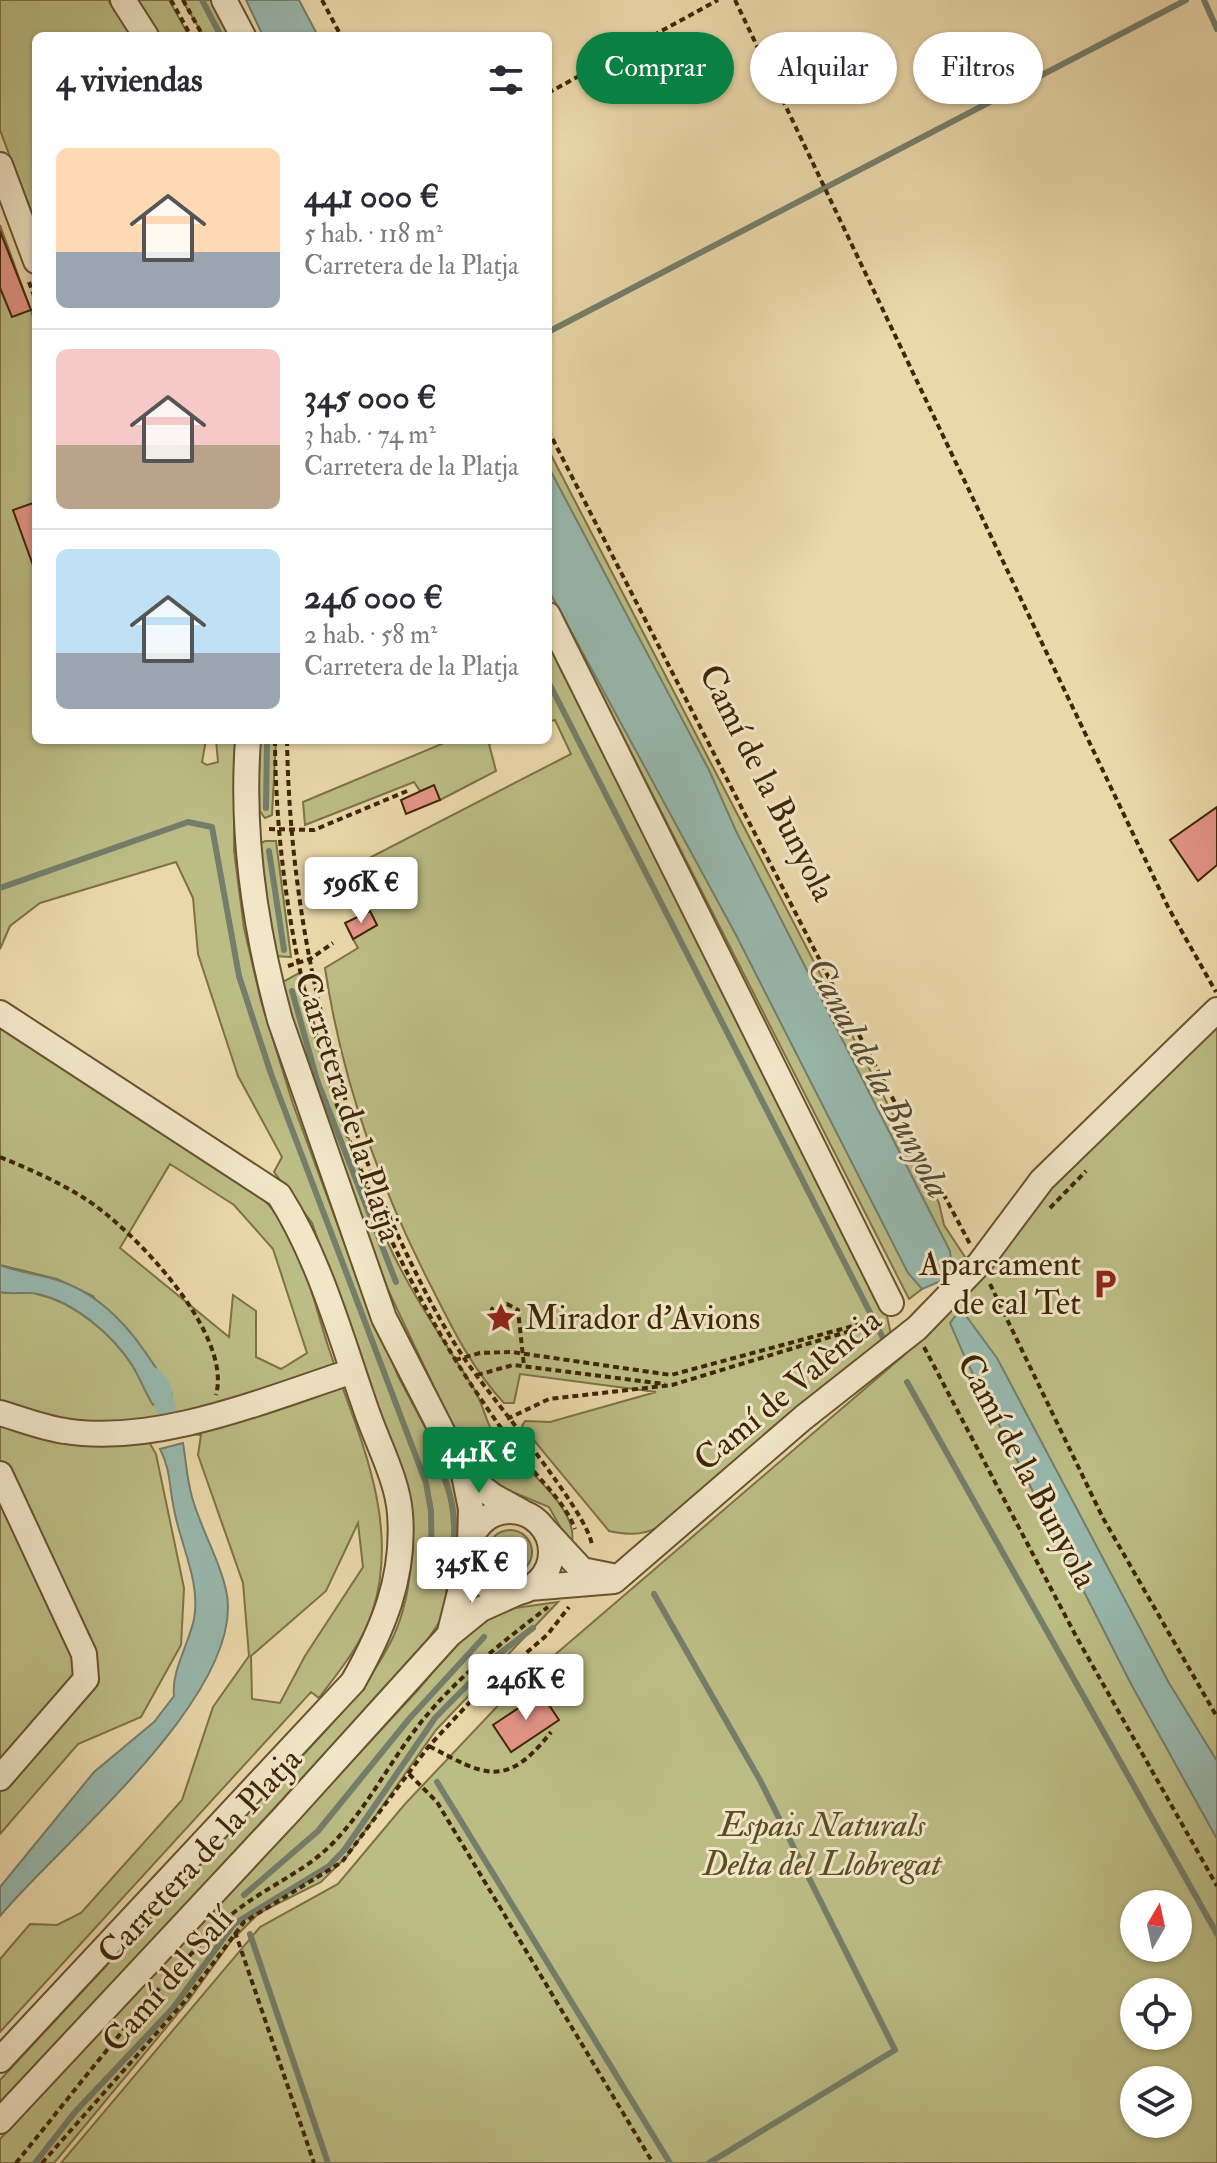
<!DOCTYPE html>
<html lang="es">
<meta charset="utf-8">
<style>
body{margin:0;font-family:"IM FELL Double Pica",serif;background:#f7f7f7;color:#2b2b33;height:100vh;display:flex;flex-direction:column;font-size:30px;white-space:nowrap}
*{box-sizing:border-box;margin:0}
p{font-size:26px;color:#7c7c81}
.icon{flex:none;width:44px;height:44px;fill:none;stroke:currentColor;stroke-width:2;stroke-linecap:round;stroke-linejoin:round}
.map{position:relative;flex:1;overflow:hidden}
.side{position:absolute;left:32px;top:32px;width:520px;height:712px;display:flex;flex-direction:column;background:#fff;border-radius:12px;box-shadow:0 2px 6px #0004}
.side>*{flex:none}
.guide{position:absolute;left:576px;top:32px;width:520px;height:72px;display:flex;gap:16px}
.needle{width:52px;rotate:9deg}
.controls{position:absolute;left:1120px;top:1890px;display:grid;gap:16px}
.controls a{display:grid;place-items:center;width:72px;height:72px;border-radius:50%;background:#fff;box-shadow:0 2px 6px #0004;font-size:40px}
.price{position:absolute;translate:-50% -68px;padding:0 18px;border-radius:8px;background:#fff;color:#222;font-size:26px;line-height:52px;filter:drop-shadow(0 2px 4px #0008)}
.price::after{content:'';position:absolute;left:50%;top:48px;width:24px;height:18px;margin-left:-12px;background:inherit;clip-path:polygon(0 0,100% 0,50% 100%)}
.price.active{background:#0b8043;color:#fff}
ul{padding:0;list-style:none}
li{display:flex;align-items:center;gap:24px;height:200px;padding:0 24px}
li+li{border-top:2px solid #e1e1e2}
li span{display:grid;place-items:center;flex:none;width:224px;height:160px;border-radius:12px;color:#555}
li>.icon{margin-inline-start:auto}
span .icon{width:96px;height:96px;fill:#fffc;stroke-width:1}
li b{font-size:34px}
h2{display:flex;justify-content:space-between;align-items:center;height:96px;padding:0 24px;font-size:34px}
.chip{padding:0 28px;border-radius:36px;background:#fff;box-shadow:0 2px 6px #0004;font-size:28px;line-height:72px}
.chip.active{background:#0b8043;color:#fff}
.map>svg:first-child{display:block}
</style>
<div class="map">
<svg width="1217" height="2163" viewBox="0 0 1217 2163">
<rect width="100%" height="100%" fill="#ead8aa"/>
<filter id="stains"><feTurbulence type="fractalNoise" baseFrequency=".0025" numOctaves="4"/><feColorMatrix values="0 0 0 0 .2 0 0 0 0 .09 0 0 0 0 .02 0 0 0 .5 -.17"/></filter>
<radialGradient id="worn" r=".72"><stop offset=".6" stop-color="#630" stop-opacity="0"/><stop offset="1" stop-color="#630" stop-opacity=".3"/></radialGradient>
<path fill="#bcbd85" stroke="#7e7245" stroke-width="2" fill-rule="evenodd" d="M0 0H108L132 36H36V227L0 130Z
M136 0H169L189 36H160Z
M182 0H213L232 36H204Z
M0 225 36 325V740H206L202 762 207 765 218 762 216 740H235L234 851 244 928 261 1001 293 1104 351 1261 398 1376 460 1493 464 1515 444 1615 422 1648 0 2105V2080C84 1990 168 1899 252 1809 297 1760 367 1695 394 1635 414 1590 415 1534 406 1486L312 1223 274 1172 282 1157 238 1076 198 954 193 898 176 862 40 903 10 926 0 949Z
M548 449 939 1203 944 1225 965 1257 952 1272 548 482Z
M548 557 918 1272 922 1289 909 1299 548 589Z
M548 641 752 1040 887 1316 892 1339 666 1523C647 1535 631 1536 609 1531L522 1426 525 1421 550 1422 656 1392 520 1374 514 1403H504C473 1370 453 1330 433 1290 380 1188 342 1082 325 968L358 948 353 939 377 925 348 869 571 754 555 720 548 722Z
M260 740H276L272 815 265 818 258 809Z
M451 740H500L489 744 496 771 440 800 434 786 420 791 414 782 305 825 303 802Z
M265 841H276L291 957 273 956 259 844Z
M301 972C323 1061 349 1149 384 1234 407 1288 442 1338 473 1387 484 1404 486 1427 499 1441 522 1466 583 1511 571 1546L549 1507 496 1485 475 1465 452 1425 389 1292 342 1169 279 984Z
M1217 1025V2163H61L260 1927 338 1884 405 1804 508 1695 903 1356 995 1256 1016 1222ZM1134 1904H1178V1948H1134ZM1134 1992H1178V2036H1134ZM1134 2080H1178V2124H1134Z
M0 1027 260 1195C304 1241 310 1292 329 1349 357 1433 401 1519 373 1610 363 1643 339 1671 319 1698L311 1692 0 2032V1959L30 1924 57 1925 81 1913 182 1800 213 1707 249 1656 243 1583 198 1455 201 1435 183 1433 149 1442 156 1454 184 1588 181 1645 141 1717 78 1744 0 1834V1292C13 1295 25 1291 37 1294 74 1302 112 1334 132 1365 140 1377 145 1392 153 1404L165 1400 93 1296 57 1279 0 1265ZM170 1164 234 1205 273 1249 307 1353 281 1369 256 1357V1311L233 1295 229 1337 120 1248ZM358 1523 363 1567 305 1656 280 1703 252 1699 251 1656 326 1591Z
M488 1552a22 22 0 1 1 44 0a22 22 0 1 1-44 0Z
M558 1602 436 1730 348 1855 321 1882 259 1913 232 1940 189 2000 54 2163H0V2139L418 1690 467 1631 501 1610Z"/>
<path fill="#98b9af" stroke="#747e6b" stroke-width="2" d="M246 0H299L318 36H263Z
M548 466 709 770 736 831 950 1251 952 1272 946 1279 922 1289 908 1273 736 935 548 589Z
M0 1265C17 1272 37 1274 54 1279 111 1296 143 1345 172 1394L153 1405C145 1392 140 1378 132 1365 112 1334 74 1302 38 1294 25 1291 13 1295 0 1292Z
M961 1309 997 1358 1169 1683 1217 1761V1839L1131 1684 966 1360 950 1323Z
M183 1443C186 1461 187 1480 192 1497 201 1530 221 1562 227 1595 243 1696 60 1844 0 1916V1887L94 1772 154 1722 174 1696C171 1671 189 1644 194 1619 201 1582 180 1544 174 1509 169 1487 171 1470 160 1449Z"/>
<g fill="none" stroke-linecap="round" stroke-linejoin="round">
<path stroke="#747e6b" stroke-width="6" d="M202 0 221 36
M1204 0 1217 29
M548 332 1186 0
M548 681 884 1340
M266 808 267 740
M269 851 284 950
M0 888 188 822 212 827 239 976 271 1074 426 1483 431 1511 432 1575 435 1582
M292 991 317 1080 396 1282
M907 1382 1217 1934
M440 1469C461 1509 454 1549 448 1593
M654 1594 761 1782 895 2050 709 2163
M437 1782 670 2163
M244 1895 318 1831 409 1719 484 1637
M250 1934 328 2163
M35 2163 75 2112 173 2008 234 1924 329 1866 345 1849 435 1718 495 1657 533 1628"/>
<path stroke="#98b9af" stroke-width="20" d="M152 1377 160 1386 166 1409"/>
</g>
<path fill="#e59588" stroke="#3f2605" stroke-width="2" d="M0 231 31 310 12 317 0 288Z
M36 502V568H34L13 510Z
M434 785 440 800 406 814 401 800Z
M1217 807V865L1198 881 1170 840Z
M370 911 377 925 353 939 345 923Z
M541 1693 559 1720 511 1752 493 1725Z"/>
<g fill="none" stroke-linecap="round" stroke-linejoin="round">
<g stroke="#6a522e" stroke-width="28">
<path id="minor" d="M123 0 146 36
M224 0 243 36
M0 165 36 261
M548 615 891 1303
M248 740C241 835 255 929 280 1020L384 1318 464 1474 471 1509 470 1544
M0 1013 279 1195C321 1261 342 1342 368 1415 379 1446 398 1482 400 1514 405 1577 383 1629 353 1682L0 2060
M0 1413C21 1419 43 1428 65 1431 156 1446 267 1399 353 1371
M0 1474 84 1654 86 1679 0 1778
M464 1474 493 1496 522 1512
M469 1552a41 41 0 1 1 82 0a41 41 0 1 1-82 0Z
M546 1531 582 1570 612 1576
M529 1588 614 1581 803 1418 917 1328 980 1263 1042 1180 1217 1010
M450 1632 469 1556
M0 2121 287 1814 449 1635 481 1609 519 1592"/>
</g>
<path stroke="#3f2605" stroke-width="4" stroke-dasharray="6 4" stroke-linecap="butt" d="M171 0 191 36
M183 0 203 36
M322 0 341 36
M735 0 1168 907 1216 992
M548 93 718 0
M29 282 36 301
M548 430 832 984 970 1244
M275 740C276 958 342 1170 453 1356 475 1392 500 1427 525 1461 542 1482 566 1504 575 1529
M287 740C290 925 333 1108 416 1273 430 1302 446 1331 464 1358 487 1393 592 1516 592 1547
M269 829 314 830 407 791
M288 966 310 959 333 943
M0 1157C29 1169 57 1181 84 1198 132 1228 233 1333 216 1395
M1050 1208 1086 1171
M990 1284 1103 1518 1217 1717
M495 1323 492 1309 507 1304 518 1310 524 1366
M924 1347 1077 1638 1217 1886
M455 1360 480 1353 512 1352 671 1375 879 1319
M477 1375 513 1365 665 1384
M507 1419 549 1399 672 1385 883 1321
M429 1746C484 1775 506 1790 551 1732
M409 1774 437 1802 653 2163
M235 1932 314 2163
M16 2163C82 2082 146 1996 221 1924 254 1891 301 1876 333 1843 366 1809 387 1767 415 1730 452 1681 500 1644 548 1607
M42 2163 184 2002 244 1922 342 1862 429 1746 470 1702 548 1634 569 1607"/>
<use href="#minor" stroke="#f1e6c8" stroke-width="24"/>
</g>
<defs>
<g id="parking-bare" transform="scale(2.4)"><path d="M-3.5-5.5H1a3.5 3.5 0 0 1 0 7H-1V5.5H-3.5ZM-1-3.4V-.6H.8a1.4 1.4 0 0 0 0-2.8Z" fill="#8f2418" stroke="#f1e6c8" stroke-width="2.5" paint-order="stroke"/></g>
<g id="sight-bare" transform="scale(2.4)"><path d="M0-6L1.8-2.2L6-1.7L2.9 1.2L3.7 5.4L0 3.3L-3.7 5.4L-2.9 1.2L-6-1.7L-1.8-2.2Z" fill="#8f2418" stroke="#f1e6c8" stroke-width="2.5" paint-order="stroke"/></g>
</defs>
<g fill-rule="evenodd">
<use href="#parking-bare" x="1105" y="1284"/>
<use href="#sight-bare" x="501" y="1318"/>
</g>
<g text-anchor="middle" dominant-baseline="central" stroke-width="6" stroke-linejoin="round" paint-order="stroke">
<g font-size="34" fill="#3f2605" stroke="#f1e6c8">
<text transform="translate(767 783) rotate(63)">Camí de la Bunyola</text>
<text transform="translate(348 1107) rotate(72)">Carretera de la Platja</text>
<text transform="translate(788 1390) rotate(-40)">Camí de València</text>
<text transform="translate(1027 1471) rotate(62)">Camí de la Bunyola</text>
<text transform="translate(200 1856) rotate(-47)">Carretera de la Platja</text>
<text transform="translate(168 1980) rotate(-49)">Camí del Salí</text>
</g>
<g font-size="34" fill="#3f2605" stroke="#f1e6c8" text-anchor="end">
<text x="1081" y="1264">Aparcament<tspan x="1081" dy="39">de cal Tet</tspan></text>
<text x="525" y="1318" text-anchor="start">Mirador d'Avions</text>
</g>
<g font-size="34" font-style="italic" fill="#5e4c25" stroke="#f1e6c8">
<text x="822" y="1825">Espais Naturals<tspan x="822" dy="39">Delta del Llobregat</tspan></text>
</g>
<g font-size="36" font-style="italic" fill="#554b30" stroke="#f1e6c8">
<text transform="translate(879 1078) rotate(62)">Canal de la Bunyola</text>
</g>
</g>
<rect width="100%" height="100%" filter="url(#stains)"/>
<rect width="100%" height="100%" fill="url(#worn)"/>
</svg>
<div class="controls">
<a><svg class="needle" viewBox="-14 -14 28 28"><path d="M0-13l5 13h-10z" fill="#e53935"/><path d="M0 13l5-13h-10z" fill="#7c7c81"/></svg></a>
<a><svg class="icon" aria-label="locate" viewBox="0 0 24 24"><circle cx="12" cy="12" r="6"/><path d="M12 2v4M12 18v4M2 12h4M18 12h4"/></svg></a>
<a><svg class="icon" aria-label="layers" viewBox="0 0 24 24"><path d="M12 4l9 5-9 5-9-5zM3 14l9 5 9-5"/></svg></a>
</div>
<b class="price" style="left:361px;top:925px">596K €</b>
<b class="price active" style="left:479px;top:1495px">441K €</b>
<b class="price" style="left:472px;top:1605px">345K €</b>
<b class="price" style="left:526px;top:1722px">246K €</b>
<div class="guide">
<a class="chip active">Comprar</a>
<a class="chip">Alquilar</a>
<a class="chip">Filtros</a>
</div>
<section class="side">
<h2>4 viviendas<svg class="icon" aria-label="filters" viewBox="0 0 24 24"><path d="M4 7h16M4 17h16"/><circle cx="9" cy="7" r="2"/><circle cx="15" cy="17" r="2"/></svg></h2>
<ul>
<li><span style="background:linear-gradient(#ffd9b3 65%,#9aa5b1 0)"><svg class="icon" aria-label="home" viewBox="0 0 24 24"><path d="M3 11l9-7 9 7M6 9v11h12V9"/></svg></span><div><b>441 000 €</b><p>5 hab. · 118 m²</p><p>Carretera de la Platja</p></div></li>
<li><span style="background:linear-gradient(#f6c9c9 60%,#b9a48a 0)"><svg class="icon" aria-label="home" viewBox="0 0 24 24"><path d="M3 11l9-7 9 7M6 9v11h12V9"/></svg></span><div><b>345 000 €</b><p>3 hab. · 74 m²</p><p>Carretera de la Platja</p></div></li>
<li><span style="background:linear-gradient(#bfe0f5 65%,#9aa5b1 0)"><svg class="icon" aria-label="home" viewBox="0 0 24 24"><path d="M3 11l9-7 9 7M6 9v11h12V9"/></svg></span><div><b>246 000 €</b><p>2 hab. · 58 m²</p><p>Carretera de la Platja</p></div></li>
</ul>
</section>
</div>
